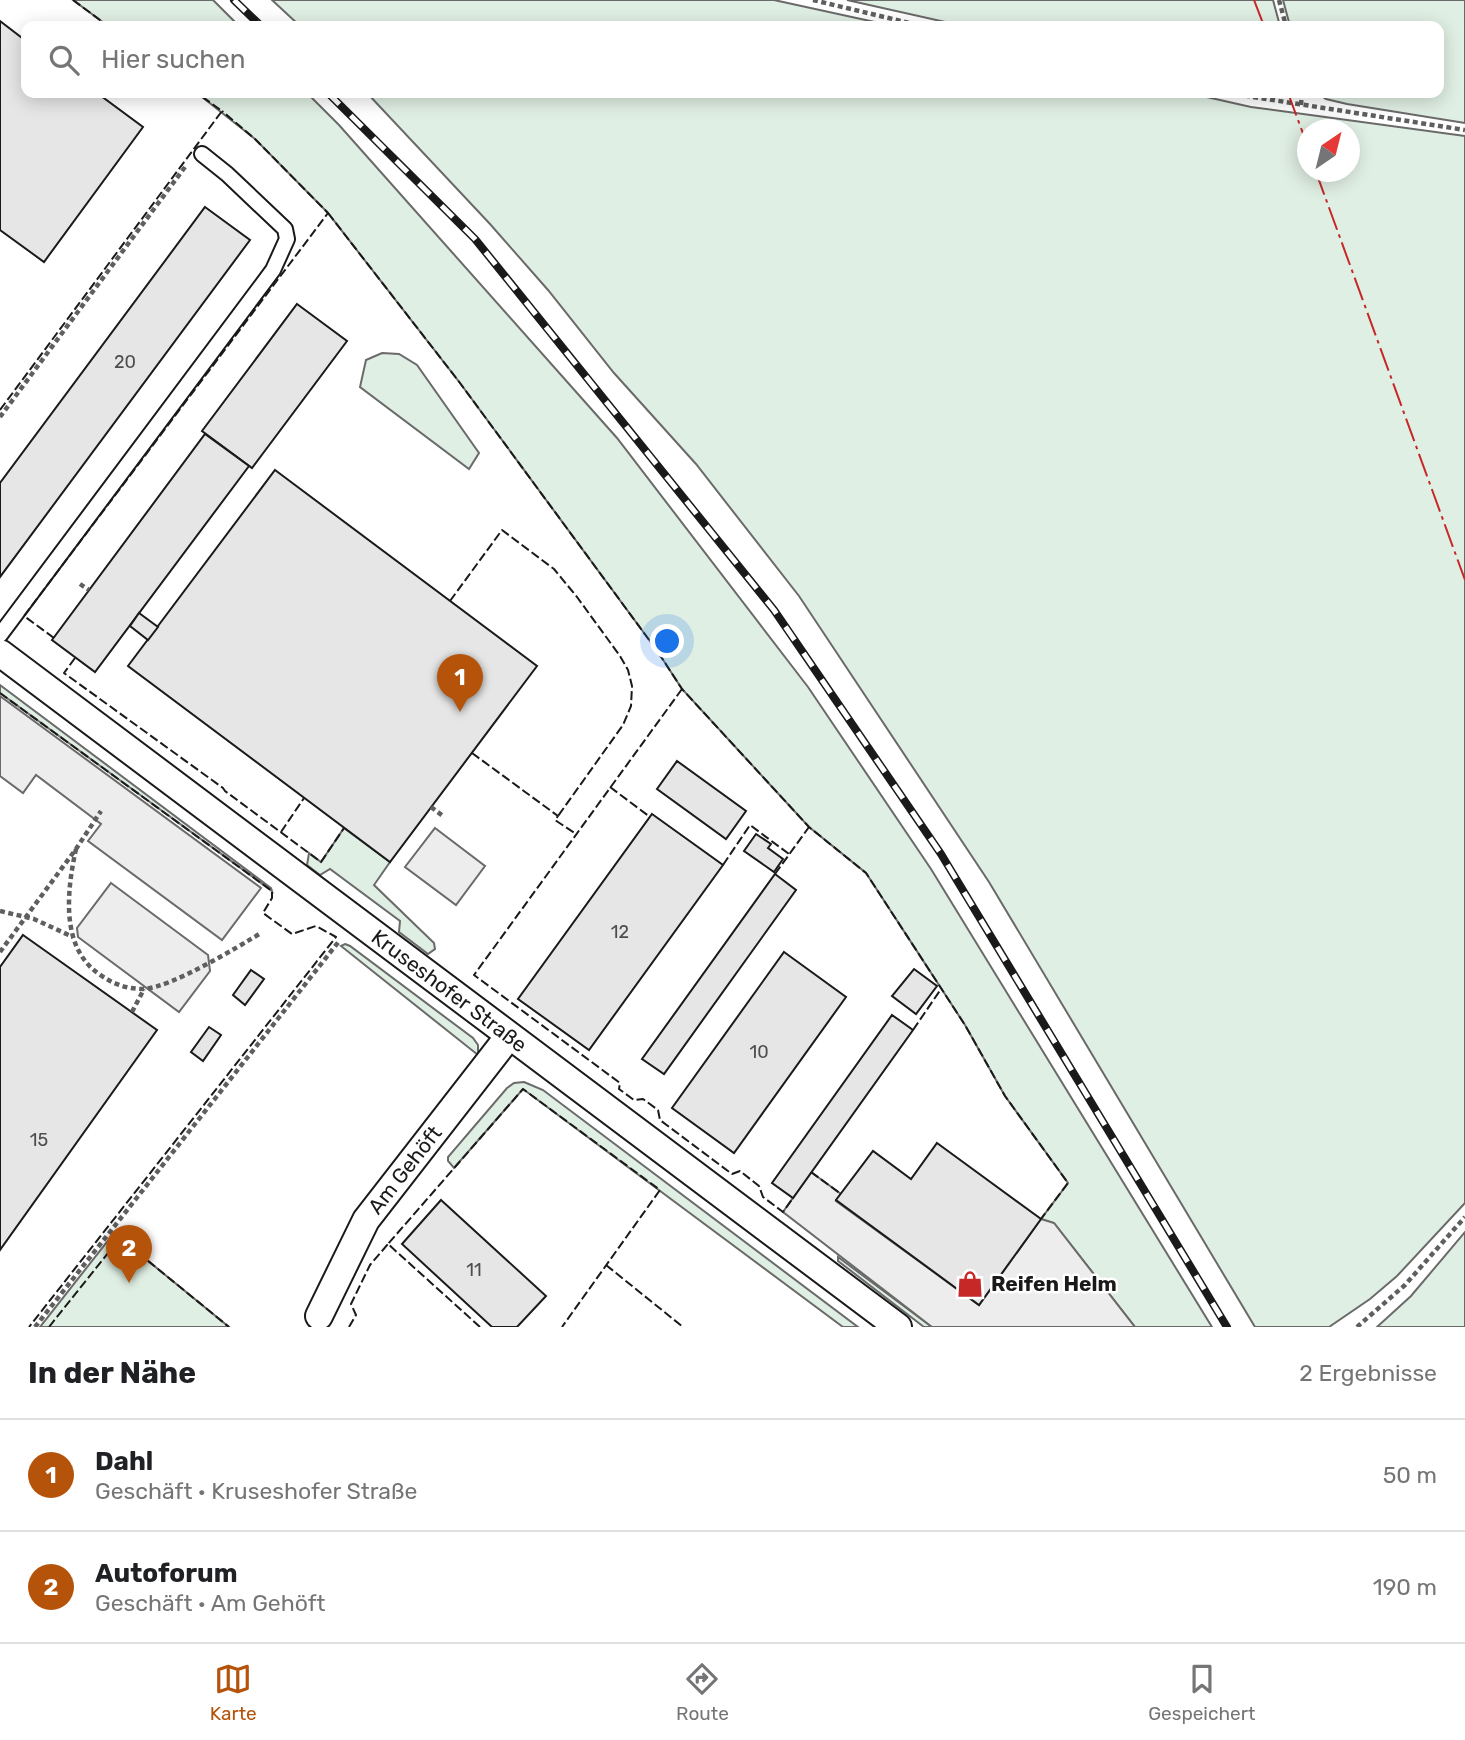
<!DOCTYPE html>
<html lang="de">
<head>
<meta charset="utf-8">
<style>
  :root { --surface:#fff; --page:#f2f2f2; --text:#202124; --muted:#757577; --line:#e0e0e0; --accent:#b45309 }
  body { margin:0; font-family:Rubik,sans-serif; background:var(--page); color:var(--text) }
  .compass { position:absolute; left:1297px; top:119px; width:63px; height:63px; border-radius:50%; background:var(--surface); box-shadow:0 4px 18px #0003; rotate:35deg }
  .you { position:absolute; left:668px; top:642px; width:24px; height:24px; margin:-18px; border:5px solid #fff; border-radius:50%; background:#1a73e8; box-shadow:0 0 0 10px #1a73e833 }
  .badge { display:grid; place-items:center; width:46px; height:46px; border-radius:50%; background:var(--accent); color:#fff; font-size:23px; font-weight:700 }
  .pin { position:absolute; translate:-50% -58px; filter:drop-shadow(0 2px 4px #0008) }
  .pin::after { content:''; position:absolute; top:37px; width:24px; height:21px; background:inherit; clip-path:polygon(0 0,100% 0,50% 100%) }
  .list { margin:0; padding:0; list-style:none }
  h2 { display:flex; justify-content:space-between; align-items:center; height:91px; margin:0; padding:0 28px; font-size:30px }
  h2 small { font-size:23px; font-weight:400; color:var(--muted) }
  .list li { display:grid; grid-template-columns:46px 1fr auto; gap:21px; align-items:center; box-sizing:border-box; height:112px; padding:0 28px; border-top:2px solid var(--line) }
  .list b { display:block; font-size:26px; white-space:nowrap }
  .list p { margin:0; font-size:23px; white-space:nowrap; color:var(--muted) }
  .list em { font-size:23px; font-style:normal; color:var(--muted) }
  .icon { flex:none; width:38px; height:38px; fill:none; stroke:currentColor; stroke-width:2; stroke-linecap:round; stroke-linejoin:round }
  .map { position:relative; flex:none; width:1465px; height:1327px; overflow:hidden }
  .search { position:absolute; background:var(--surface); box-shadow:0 4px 18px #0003; left:21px; right:21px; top:21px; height:77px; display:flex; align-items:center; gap:18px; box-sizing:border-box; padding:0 24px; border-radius:14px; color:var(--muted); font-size:26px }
  .sheet { height:315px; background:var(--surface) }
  nav { display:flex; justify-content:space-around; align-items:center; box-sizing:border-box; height:98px; border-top:2px solid var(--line); background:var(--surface); font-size:19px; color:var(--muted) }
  nav a { display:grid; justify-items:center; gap:4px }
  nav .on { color:var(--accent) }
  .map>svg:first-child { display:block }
  .green { fill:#e0efe3; stroke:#6a6a6a; stroke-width:2; fill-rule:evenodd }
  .parking { fill:#ededed; stroke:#6a6a6a; stroke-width:2 }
  .building { fill:#e6e6e6; stroke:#1a1a1a; stroke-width:2 }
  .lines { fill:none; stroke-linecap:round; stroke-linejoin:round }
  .service-casing { stroke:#1a1a1a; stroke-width:18 }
  .minor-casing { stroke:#1a1a1a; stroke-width:30 }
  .path { stroke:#5f5f5f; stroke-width:4.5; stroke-dasharray:5 3.5; stroke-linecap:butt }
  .service { stroke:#fff; stroke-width:14 }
  .minor { stroke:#fff; stroke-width:26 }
  .rail-casing { stroke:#1a1a1a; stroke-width:8 }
  .rail { stroke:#fff; stroke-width:5; stroke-dasharray:16; stroke-linecap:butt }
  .fence { stroke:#1a1a1a; stroke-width:2; stroke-dasharray:9 3.5; stroke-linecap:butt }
  .power { stroke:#c62828; stroke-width:2; stroke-dasharray:24 5 3.5 5; stroke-linecap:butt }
  .labels { text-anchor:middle; stroke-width:5; stroke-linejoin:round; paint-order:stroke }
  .number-label { font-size:18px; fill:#4d4d4d }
  .street-label { font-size:21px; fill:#1a1a1a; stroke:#fff }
  .poi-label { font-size:21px; font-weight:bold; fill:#1a1a1a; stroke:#fff; text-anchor:start }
</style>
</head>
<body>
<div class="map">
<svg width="1465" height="1327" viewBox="0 0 1465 1327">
  <rect width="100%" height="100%" fill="#fff"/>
  <g class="green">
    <path d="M73,0H213L239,26H108Z"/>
    <path d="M272,0H774L893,26H300Z"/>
    <path d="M847,0H1273L1280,26H963Z"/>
    <path d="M1283,0H1465V123L1347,104L1326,99L1318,93H1439V26H1290Z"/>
    <path d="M197,93H307L339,125L617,438L808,687L931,869L1212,1327H1135L1054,1223L1041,1219L1068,1183L1005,1096L965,1025L866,873L809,827L682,689L658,652L460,383L328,213L255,139Z"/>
    <path d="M367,93H1189L1251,107L1465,136V1203L1397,1276L1370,1299L1329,1327H1255L989,882L799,596L696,464L614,373L548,290L490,224ZM1308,130H1350V172H1308Z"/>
    <path d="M382,353L399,354L417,365L479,453L469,469L360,387L366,360Z"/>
    <path d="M0,685L271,888L272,891L0,693Z"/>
    <path d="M344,828L390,862L374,885L434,943L435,949L428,954L399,932L400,921L330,869L320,875L307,865L309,853L321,862Z"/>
    <path d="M345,944L350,946L473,1038L478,1045V1055L341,946Z"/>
    <path d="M524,1082L543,1090L858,1327H843L523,1089L454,1168L448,1161V1157L507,1088L514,1083Z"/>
    <path d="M1465,1232V1327H1377L1411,1296Z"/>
    <path d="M114,1233L120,1238L229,1327H40Z"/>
    <path d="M838,1257L932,1327H924L838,1261Z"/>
  </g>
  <g class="parking">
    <path d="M0,696L261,888L222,940L88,841L101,824L36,775L23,793L0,776Z"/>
    <path d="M435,828L485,866L456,905L405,867Z"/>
    <path d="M111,883L208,955L210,971L179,1012L78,937L77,928Z"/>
    <path d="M811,1172L841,1194L836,1201L979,1305L1041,1219L1054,1223L1135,1327H932L783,1212Z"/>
  </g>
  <g class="building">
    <path d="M0,21L26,41V93H97L143,127L44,262L0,230Z"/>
    <path d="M205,207L250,240L0,577V483Z"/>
    <path d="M297,304L347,341L252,468L202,431Z"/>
    <path d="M205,434L249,466L95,672L52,640Z"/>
    <path d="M275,470L537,666L390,862L128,666Z"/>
    <path d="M139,613L158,627L148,640L130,626Z"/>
    <path d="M677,761L746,811L726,839L657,789Z"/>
    <path d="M652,814L723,865L589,1050L518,999Z"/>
    <path d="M756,834L771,844L768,848L783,859L774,872L744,851Z"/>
    <path d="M775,874L796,890L664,1074L642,1059Z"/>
    <path d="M23,935L157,1030L0,1250V967Z"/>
    <path d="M784,952L846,997L734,1153L672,1108Z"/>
    <path d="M914,969L937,986L916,1014L892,996Z"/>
    <path d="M251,970L264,979L245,1005L233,995Z"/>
    <path d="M892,1015L913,1030L793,1198L772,1183Z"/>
    <path d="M209,1027L221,1035L203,1061L191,1052Z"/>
    <path d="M937,1143L1041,1219L979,1305L836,1200L873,1151L911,1179Z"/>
    <path d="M441,1200L546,1296L517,1327H492L402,1244Z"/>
  </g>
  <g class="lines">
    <defs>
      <path id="service" d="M0,635L273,270L287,239L285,229L227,174L202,154"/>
      <g id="minor">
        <path d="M0,653L898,1327"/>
        <path d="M319,1316L366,1220L509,1036"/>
      </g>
    </defs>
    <use href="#service" class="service-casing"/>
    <use href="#minor" class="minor-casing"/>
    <g class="path">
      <path d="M813,0L922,26"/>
      <path d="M1279,0L1286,26"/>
      <path d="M1228,93L1465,130"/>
      <path d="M1301,105L1302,93"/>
      <path d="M0,417L185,167"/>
      <path d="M80,584L89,590"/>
      <path d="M431,807L443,816"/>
      <path d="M76,849C67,890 60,947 99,974C113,984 126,989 144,989C172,987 236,948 261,933"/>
      <path d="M0,911L34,919L73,937"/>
      <path d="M0,952L76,849L101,811"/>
      <path d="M132,1012L144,989"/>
      <path d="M35,1327L340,940"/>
      <path d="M1357,1327L1405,1285L1465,1217"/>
    </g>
    <use href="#service" class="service"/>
    <use href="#minor" class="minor"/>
    <defs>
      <g id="rail">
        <path d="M234,0L261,26"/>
        <path d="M328,93L475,239L774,610L941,854L1227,1327"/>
      </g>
    </defs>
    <use href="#rail" class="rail-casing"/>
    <use href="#rail" class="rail"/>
    <g class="fence">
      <path d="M73,0L108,26"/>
      <path d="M328,213L460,383L658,652L682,689L809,827L866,873L965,1025L1005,1096L1068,1183L1041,1219"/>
      <path d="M0,410L222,111L197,93"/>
      <path d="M450,601L502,530L554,569L577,597L620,656L628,670L632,686L631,706L623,725L558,816"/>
      <path d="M54,638L24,616L328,213L255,139L222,111"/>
      <path d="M75,658L64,673L223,788L225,791L321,862L344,828"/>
      <path d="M682,689L474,975L620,1083L619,1089L634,1100L643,1099L658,1110L660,1120L732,1174L740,1171L759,1186L763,1197L783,1212L793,1198"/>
      <path d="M0,693L272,891V898L263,913L292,934L316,926L336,937L29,1327"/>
      <path d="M472,753L558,816L555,820L576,834"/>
      <path d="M610,787L650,817"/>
      <path d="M281,832L304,798"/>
      <path d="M723,865L750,825L789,854"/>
      <path d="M775,874L809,827"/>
      <path d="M913,1030L941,989"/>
      <path d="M811,1172L841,1194"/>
      <path d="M606,1265L683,1327"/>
      <path d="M49,1327L120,1238L229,1327"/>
      <path d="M349,1327L356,1315L351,1304L370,1265L388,1244"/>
      <path d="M480,1327L388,1244L523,1089L660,1190L562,1327"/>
    </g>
    <g class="power">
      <path d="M1254,0L1264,26"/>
      <path d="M1288,93L1308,147"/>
      <path d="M1316,172L1465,580"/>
    </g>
  </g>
  <defs>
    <symbol id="shop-bare" viewBox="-9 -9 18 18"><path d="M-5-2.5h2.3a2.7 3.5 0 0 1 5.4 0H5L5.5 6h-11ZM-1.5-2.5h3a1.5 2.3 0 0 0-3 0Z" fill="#c62828" stroke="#fff" stroke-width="2.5" paint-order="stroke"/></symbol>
  </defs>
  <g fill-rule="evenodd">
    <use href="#shop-bare" x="951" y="1265" width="38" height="38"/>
  </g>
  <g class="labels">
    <g class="number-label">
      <text x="125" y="368">20</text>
      <text x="620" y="938">12</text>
      <text x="759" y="1058">10</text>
      <text x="39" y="1146">15</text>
      <text x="474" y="1276">11</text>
    </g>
    <g class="street-label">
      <text transform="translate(449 991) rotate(37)" y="7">Kruseshofer Straße</text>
      <text transform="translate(405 1170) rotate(-52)" y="7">Am Gehöft</text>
    </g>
    <g class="poi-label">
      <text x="991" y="1291">Reifen Helm</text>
    </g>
  </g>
</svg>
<svg class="compass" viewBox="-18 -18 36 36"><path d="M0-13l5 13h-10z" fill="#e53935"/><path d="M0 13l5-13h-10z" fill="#757577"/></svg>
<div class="you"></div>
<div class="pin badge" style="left:460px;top:712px">1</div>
<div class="pin badge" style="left:129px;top:1283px">2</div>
<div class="search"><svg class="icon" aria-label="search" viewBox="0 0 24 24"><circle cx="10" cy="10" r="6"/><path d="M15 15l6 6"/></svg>Hier suchen</div>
</div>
<section class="sheet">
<h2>In der Nähe<small>2 Ergebnisse</small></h2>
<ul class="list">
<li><span class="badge">1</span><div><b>Dahl</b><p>Geschäft · Kruseshofer Straße</p></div><em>50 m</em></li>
<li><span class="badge">2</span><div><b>Autoforum</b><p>Geschäft · Am Gehöft</p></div><em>190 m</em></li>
</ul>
</section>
<nav>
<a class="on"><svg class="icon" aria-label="map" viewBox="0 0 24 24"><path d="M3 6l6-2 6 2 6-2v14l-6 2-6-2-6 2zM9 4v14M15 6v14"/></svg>Karte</a>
<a><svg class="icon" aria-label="directions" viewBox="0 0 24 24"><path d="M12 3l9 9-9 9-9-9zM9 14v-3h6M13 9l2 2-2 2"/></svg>Route</a>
<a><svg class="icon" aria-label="saved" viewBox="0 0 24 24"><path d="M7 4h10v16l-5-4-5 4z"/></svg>Gespeichert</a>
</nav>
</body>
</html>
